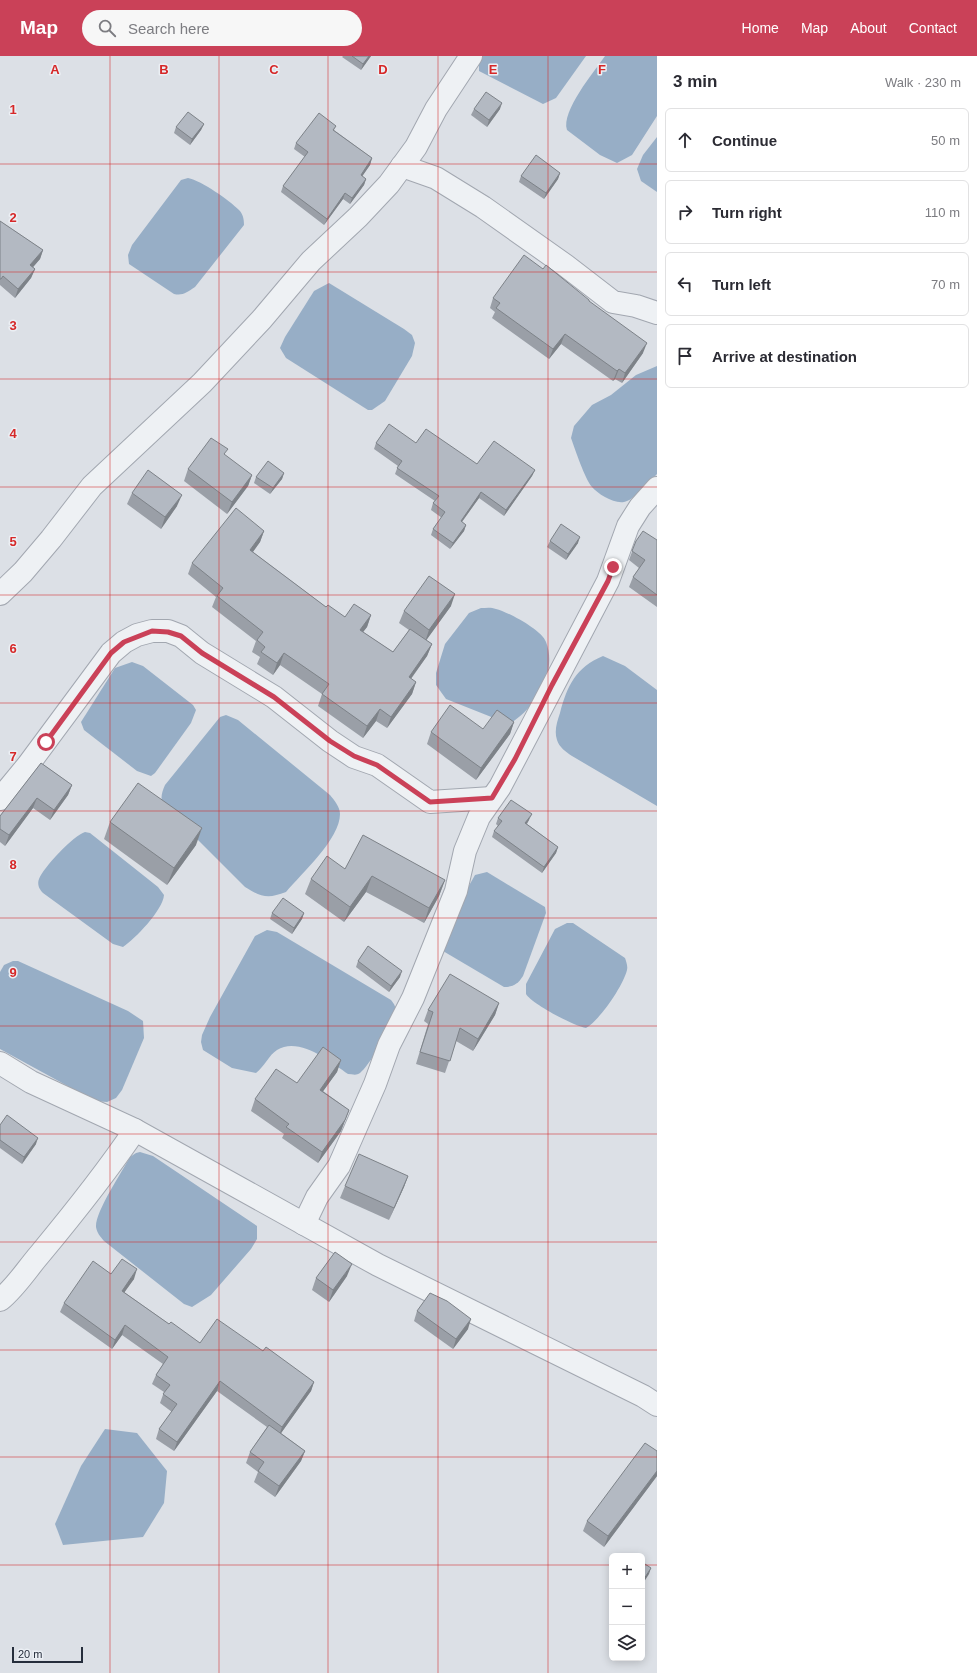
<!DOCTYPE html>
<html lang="en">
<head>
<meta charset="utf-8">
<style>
  :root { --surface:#fff; --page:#f7f7f7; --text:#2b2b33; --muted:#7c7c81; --line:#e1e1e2; --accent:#ca4158 }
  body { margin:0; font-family:Helvetica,sans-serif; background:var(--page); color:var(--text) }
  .controls { position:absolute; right:12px; bottom:12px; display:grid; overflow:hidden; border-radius:6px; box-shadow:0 2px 10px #0003 }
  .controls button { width:36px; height:36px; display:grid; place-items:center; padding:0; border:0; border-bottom:1px solid var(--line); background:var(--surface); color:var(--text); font:20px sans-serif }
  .scale { position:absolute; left:12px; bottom:10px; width:71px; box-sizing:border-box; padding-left:4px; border:2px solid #262e3c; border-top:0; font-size:11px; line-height:14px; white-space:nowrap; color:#262e3c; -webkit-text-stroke:3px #ebeff4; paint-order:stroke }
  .stop { position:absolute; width:12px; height:12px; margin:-9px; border:3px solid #ca4158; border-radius:50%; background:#fff }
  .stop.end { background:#ca4158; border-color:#fff; box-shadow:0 1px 4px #0008 }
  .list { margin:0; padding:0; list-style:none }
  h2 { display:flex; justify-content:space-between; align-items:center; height:52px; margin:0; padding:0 16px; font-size:17px }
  h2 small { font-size:13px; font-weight:400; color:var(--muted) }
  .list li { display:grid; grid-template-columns:26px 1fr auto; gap:12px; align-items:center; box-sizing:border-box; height:64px; margin:0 8px 8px; padding:0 8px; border:1px solid var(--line); border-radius:6px }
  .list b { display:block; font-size:15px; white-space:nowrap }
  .list em { font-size:13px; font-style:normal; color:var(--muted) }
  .icon { flex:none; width:22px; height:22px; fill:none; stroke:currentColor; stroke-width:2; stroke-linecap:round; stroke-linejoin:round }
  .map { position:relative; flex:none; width:657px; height:1617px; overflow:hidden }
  header { display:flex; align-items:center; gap:24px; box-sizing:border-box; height:56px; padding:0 20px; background:var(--accent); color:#fff }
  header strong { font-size:19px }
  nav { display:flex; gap:22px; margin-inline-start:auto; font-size:14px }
  .search { width:280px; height:36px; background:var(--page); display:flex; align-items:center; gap:10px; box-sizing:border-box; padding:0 14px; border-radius:22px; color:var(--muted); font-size:15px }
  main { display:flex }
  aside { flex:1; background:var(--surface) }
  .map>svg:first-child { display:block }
  .water { fill:#97aec6 }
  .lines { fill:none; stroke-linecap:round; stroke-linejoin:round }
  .minor-casing { stroke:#a2a7b0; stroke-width:24 }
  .minor { stroke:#eef1f4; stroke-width:22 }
  .wall { fill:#9a9fa7 }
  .shaded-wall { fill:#7d8288 }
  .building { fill:#b3b9c2; stroke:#7d8288 }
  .route { stroke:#ca4158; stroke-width:5 }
  .grid { fill:none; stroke:#d62828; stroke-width:1; stroke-opacity:0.55 }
  .grid-label { font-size:13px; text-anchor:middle; font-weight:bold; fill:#d62828; stroke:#ebeff4; stroke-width:3; stroke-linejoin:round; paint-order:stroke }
</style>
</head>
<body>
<header>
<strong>Map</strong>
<div class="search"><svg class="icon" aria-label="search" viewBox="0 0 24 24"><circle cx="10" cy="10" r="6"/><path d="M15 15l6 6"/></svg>Search here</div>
<nav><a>Home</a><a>Map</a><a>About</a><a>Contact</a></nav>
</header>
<main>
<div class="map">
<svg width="657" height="1617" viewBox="0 0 657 1617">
  <rect width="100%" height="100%" fill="#dce0e6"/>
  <g class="water">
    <path d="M483,0H586L556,42L543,48L479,15V8Z"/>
    <path d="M605,0H657V60L632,99L617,107L600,99L567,74C561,55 594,16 605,0Z"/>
    <path d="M657,81V136L641,125L637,113L643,99Z"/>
    <path d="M188,122C202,125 229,144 239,154C243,158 244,163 244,169L195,231C187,236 183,240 174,238L129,208L128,199L132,189L181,124Z"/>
    <path d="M329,227L404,273L412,279L415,287L412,300L385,345L372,354H368L286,302L280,292L285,281L314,235Z"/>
    <path d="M657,310V418C650,425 633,445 624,446C614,448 598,438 592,431C585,423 575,393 571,382L574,370L592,349L611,339L636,319Z"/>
    <path d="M481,552C486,552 491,551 496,553C508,556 542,574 546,586C558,616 535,653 509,668L446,643L436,629V617L445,588L469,557Z"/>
    <path d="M603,600L625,610L657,634V750L572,700C566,696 559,691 557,684C554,675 557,666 560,657C567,630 576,611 603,600Z"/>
    <path d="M132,606L143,610L193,649L196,654L191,667L155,717L151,720L137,715L84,674L81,666L115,612Z"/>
    <path d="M226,659L238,664L330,739C334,744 340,751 340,758C340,783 302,817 286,836C268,843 261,841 245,831L163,749C160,742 162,736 165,729L220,661Z"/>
    <path d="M85,776L90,777L158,831L164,839C163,854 135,883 123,891L113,888L43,837C39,833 37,828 39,823C43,812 74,779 85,776Z"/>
    <path d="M487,816L545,851L546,857L523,920C518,928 513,931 504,931L443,895L440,881L475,819Z"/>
    <path d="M567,867H573L625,902C626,905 628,910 627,914C623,930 600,964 586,972C574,970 532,948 526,938V928L555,873Z"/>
    <path d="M267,874L277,876L391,944C394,948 396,950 395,955C394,968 370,1009 360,1017C356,1020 352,1018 348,1018C331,1006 299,980 277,994C269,999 264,1011 256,1017L232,1012L203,994L201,986L202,979L210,961L255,880Z"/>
    <path d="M13,905H18L128,955L143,965L144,982L122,1034L116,1042L107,1046L95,1045L0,993V916L4,909Z"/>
    <path d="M140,1096L153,1100L257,1170V1183L251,1193L211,1239L192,1251L184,1248L104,1185C100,1180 97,1177 96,1171C95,1156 122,1116 130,1101L136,1097Z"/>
    <path d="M105,1373L137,1377L167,1415L164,1447L143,1481L63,1489L55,1468L81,1410Z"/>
  </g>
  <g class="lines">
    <defs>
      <g id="minor">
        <path d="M402,110L436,122L483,151L565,209L613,246L636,250L657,257"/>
        <path d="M0,538L23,516L51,483L92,430L202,327L262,263L311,205L358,161L389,128L416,91L436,53L471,0"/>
        <path d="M0,743L28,709L111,597L124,586L137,579L152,575H168L181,580L202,597L274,641L330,685L354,701L377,709L430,746L492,742"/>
        <path d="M0,1007L31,1026L135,1074L378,1209L643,1340L657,1349"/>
        <path d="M304,1168L317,1141L339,1110L375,1028L389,989L413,942L456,835L465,795L479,761L500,731L608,525L628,470L640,451L657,432"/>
        <path d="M0,1244C16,1231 27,1213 40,1198C74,1157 106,1117 135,1074"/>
      </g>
    </defs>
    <use href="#minor" class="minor-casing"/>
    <use href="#minor" class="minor"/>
  </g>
  <g class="wall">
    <path d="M343,0H371L361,14L342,1Z"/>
    <path d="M474,53H500L487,71L471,59Z"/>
    <path d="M204,68L201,74L190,89L174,77L176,71Z"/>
    <path d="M336,70L334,74L372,102L370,109L362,120L366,123L364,129L350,148L343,143L324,169L281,136L283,130L305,101L294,93L296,87Z"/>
    <path d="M560,117L558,123L544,143L519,126L521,120Z"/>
    <path d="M0,165L43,194L40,203L33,211L35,213L31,222L15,242L0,229Z"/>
    <path d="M493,242L589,245L643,297L622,327L615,323L613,325L561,288L549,303L492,262L495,256L490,252Z"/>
    <path d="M376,387H416L477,408L535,414L532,420L504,460L479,442L462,466L466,469L464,475L450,493L431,479L433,473L442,462L431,454L433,447L435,445L395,418L398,410L374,393Z"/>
    <path d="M188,413L252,419L248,430L227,458L184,425Z"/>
    <path d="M284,417L282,423L270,438L254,427L256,421Z"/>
    <path d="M132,437L177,450L161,473L127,448Z"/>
    <path d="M264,475L260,486L253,496L326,551L345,561L371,559L367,571L363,576L393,596L409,574L399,567L404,555L451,550L426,584L432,588L427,600L411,623L416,626L412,638L387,672L376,665L363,682L318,650L322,638L280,609L273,619L257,608L260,601L252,596L256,585L212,551L216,541L188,518L192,507Z"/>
    <path d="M657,484V551L629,531L633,521L639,512L629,504L636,485Z"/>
    <path d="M550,485L578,487L566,504L547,491Z"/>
    <path d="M514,666L510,678L476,724L427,688L431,676L483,673Z"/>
    <path d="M41,707L72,729L68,739L50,764L33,752L5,790L0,786V760Z"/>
    <path d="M498,762L529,764L527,768L558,791L556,797L542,817L492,781L494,775L498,770L496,768Z"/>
    <path d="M110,766L196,789L167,829L104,783Z"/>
    <path d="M345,813L445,824L439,840L424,867L366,836L344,866L305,838L311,823Z"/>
    <path d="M272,857H304L302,863L292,878L270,863Z"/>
    <path d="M358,905L400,921L389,936L356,911Z"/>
    <path d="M499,947L495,959L473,995L456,985L445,1017L416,1008L428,968L424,965L428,954Z"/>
    <path d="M341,1004L337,1016L323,1035L349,1054L341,1075L318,1107L282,1082L284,1078L251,1055L255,1043L297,1027Z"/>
    <path d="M0,1069L36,1088L22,1108L0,1092Z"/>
    <path d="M408,1120L404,1131L389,1164L340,1142L345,1130Z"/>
    <path d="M111,1218L134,1223L124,1236L169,1268L200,1287L263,1295L314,1326L311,1335L281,1377L305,1395L301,1405L275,1441L254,1426L258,1416L246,1407L250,1396L267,1371L217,1335L174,1395L156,1383L159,1373L172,1356L160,1347L164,1336L152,1328L156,1319L163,1308L122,1279L112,1293L60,1256L64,1247Z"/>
    <path d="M347,1220L329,1246L312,1234L316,1222Z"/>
    <path d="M417,1255L468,1273L453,1293L414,1265Z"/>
    <path d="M657,1395V1420L604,1491L583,1475L587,1465Z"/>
  </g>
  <g class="shaded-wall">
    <path d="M369,0H371L361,14L363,8Z"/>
    <path d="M502,47L500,53L487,71L489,64Z"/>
    <path d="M204,68L201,74L190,89L192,83Z"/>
    <path d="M372,102L370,109L359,125L361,119Z"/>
    <path d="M560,117L558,123L544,143L546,137Z"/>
    <path d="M366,123L364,129L350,148L352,142Z"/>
    <path d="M345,137L343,143L324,169L327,163Z"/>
    <path d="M43,194L40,203L27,218L30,209Z"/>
    <path d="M35,213L31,222L15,242L18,233Z"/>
    <path d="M565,278L561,288L549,303L553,293Z"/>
    <path d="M647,287L643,297L622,327L625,317Z"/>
    <path d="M619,313L615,323L613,325L617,315Z"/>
    <path d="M535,414L532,420L504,460L506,454Z"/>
    <path d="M284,417L282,423L270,438L273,432Z"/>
    <path d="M252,419L248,430L227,458L232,446Z"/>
    <path d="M481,436L479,442L458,471L461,465Z"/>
    <path d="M182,439L177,450L161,473L165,461Z"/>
    <path d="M466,469L464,475L450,493L453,487Z"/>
    <path d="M264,475L260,486L246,505L250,494Z"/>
    <path d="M580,481L578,487L566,504L568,498Z"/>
    <path d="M455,538L451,550L425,586L429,574Z"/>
    <path d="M371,559L367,571L356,585L360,574Z"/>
    <path d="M432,588L427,600L404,632L409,621Z"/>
    <path d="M284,597L280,609L273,619L277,607Z"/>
    <path d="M416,626L412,638L387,672L391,661Z"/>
    <path d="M380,653L376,665L363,682L367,670Z"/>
    <path d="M514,666L510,678L476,724L481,712Z"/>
    <path d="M72,729L68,739L50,764L54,754Z"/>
    <path d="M37,742L33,752L5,790L9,779Z"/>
    <path d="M532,758L529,764L523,773L525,767Z"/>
    <path d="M202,772L196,789L167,829L174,812Z"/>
    <path d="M558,791L556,797L542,817L544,811Z"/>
    <path d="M372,820L366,836L344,866L350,851Z"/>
    <path d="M445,824L439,840L424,867L429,852Z"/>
    <path d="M304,857L302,863L292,878L294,872Z"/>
    <path d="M402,915L400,921L389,936L391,930Z"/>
    <path d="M499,947L495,959L473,995L478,983Z"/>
    <path d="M341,1004L337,1016L316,1045L320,1034Z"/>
    <path d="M349,1054L341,1075L318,1107L322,1096Z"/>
    <path d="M38,1082L36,1088L22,1108L24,1101Z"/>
    <path d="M408,1120L404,1131L389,1164L394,1152Z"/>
    <path d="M352,1208L347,1220L329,1246L333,1234Z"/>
    <path d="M137,1213L134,1223L119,1244L122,1235Z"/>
    <path d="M471,1263L468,1273L453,1293L456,1283Z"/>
    <path d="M125,1269L122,1279L112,1293L115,1284Z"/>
    <path d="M220,1325L217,1335L174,1395L177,1386Z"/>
    <path d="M314,1326L311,1335L279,1380L282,1371Z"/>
    <path d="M305,1395L301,1405L275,1441L279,1430Z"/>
    <path d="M657,1415V1420L604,1491L608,1480Z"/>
    <path d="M651,1512L649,1518L642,1529V1526Z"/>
  </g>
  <g class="building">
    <path d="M352,0H369L363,8Z"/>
    <path d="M486,36L502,47L489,64L474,53Z"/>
    <path d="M188,56L204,68L192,83L176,71Z"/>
    <path d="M319,57L336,70L333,74L372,102L361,119L366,123L352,142L345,137L327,163L283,130L308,96L296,87Z"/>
    <path d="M536,99L560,117L546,137L521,120Z"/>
    <path d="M0,165L43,194L30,209L35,213L18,233L3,220L1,223H0Z"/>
    <path d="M524,199L543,213L546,209L589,244V245L647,287L625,317L619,313L617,315L565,278L553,293L496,252L500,247L493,242Z"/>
    <path d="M389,368L416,387L426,373L477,408L494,385L535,414L506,454L481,436L461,465L466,469L453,487L433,473L445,456L433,447L439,440L397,412L402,405L376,387Z"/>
    <path d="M211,382L228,393L224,398L252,419L232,446L188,413Z"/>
    <path d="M268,405L284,417L273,432L256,421Z"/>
    <path d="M148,414L182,439L165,461L132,437Z"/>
    <path d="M236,452L264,475L250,494L326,551L328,549L345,561L354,548L371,559L360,574L393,596L410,573L432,588L409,621L416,626L391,661L380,653L367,670L322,638L329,628L284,597L277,607L261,596L265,591L257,584L263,576L217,540L223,532L192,507Z"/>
    <path d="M561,468L580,481L568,498L550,485Z"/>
    <path d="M643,475L657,484V539L633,521L645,504L632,495L636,485Z"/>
    <path d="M429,520L455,538L429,574L404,555Z"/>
    <path d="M450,649L483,673L497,654L514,666L481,712L431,676Z"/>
    <path d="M41,707L72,729L54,754L37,742L9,779L0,773V760Z"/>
    <path d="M138,727L202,772L174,812L110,766Z"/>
    <path d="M511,744L532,758L525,767L558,791L544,811L494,775L502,765L498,762Z"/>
    <path d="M363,779L445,824L429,852L372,820L350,851L311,823L327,800L345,813Z"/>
    <path d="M283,842L304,857L294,872L272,857Z"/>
    <path d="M368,890L402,915L391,930L358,905Z"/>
    <path d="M450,918L499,947L478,983L460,972L450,1005L420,996L433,956L428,954Z"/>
    <path d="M323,991L341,1004L320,1034L349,1054L345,1064L322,1096L286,1071L289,1068L255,1043L276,1013L297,1027Z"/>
    <path d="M7,1059L38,1082L24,1101L0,1084V1069Z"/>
    <path d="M359,1098L408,1120L394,1152L345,1130Z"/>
    <path d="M335,1196L352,1208L333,1234L316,1222Z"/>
    <path d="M122,1203L137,1213L122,1235L169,1268L171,1266L200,1287L217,1263L263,1295L266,1291L314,1326L282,1371L220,1325L177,1386L159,1373L177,1348L163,1338L170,1329L156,1319L168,1301L125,1269L115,1284L64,1247L93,1205L111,1218Z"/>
    <path d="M430,1237L447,1245L471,1263L456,1283L417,1255Z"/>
    <path d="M269,1369L305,1395L279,1430L258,1415L264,1406L250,1396Z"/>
    <path d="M645,1387L657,1395V1415L608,1480L587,1465Z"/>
    <path d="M642,1506L651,1512L642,1526Z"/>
  </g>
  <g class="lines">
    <path class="route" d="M46,686L111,597L124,586L152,575L168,576L181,580L202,597L274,641L330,685L354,700L377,709L430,746L492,742L515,703L552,629L608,525L613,511"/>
  </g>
  <path class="grid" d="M110,0V1617M219,0V1617M328,0V1617M438,0V1617M548,0V1617M0,108H657M0,216H657M0,323H657M0,431H657M0,539H657M0,647H657M0,755H657M0,862H657M0,970H657M0,1078H657M0,1186H657M0,1294H657M0,1401H657M0,1509H612M642,1509H657"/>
  <g class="grid-label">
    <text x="55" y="18">A</text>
    <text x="164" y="18">B</text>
    <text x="274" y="18">C</text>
    <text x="383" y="18">D</text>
    <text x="493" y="18">E</text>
    <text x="602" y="18">F</text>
    <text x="13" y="58">1</text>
    <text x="13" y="166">2</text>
    <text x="13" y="274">3</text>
    <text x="13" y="382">4</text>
    <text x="13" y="490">5</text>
    <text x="13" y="597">6</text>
    <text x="13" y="705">7</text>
    <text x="13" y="813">8</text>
    <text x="13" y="921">9</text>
  </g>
</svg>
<div class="controls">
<button>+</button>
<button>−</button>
<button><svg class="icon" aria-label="layers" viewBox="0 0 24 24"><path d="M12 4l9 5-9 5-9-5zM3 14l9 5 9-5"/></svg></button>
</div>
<div class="scale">20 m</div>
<div class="stop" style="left:46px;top:686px"></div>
<div class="stop end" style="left:613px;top:511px"></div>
</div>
<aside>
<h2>3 min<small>Walk · 230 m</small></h2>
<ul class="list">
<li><svg class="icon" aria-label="ahead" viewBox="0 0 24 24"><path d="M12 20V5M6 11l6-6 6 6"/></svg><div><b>Continue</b></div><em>50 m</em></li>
<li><svg class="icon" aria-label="right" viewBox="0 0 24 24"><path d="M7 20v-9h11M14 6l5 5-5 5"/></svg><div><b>Turn right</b></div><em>110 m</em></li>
<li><svg class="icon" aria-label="left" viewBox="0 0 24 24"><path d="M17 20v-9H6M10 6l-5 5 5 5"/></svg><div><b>Turn left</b></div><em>70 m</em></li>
<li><svg class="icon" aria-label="arrive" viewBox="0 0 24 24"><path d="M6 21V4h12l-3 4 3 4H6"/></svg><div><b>Arrive at destination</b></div></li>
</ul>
</aside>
</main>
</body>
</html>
